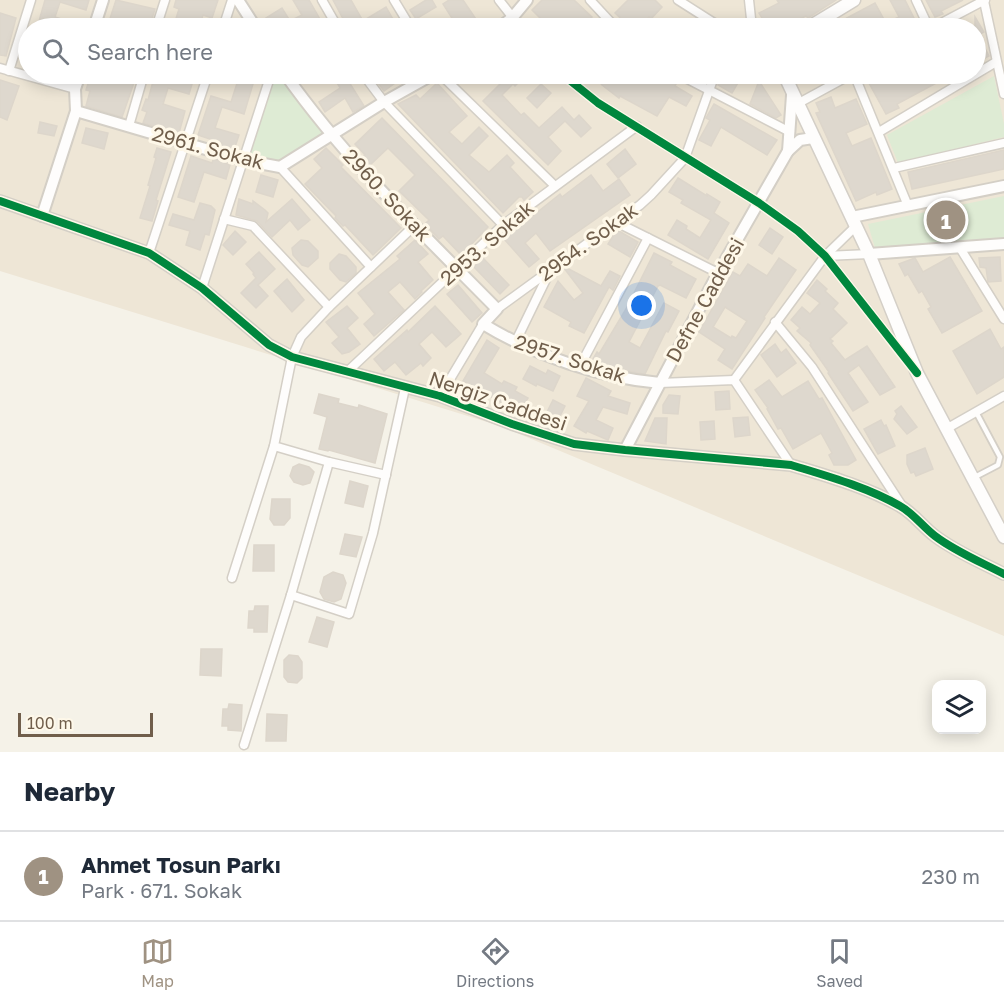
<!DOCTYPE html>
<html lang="en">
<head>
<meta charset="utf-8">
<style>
  :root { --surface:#fff; --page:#f2f2f3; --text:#1f2937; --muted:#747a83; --line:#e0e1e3; --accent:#9f9282 }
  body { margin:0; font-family:"Golos Text",sans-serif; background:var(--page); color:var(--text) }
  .controls { position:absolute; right:18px; bottom:18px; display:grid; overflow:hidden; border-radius:12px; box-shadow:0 3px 15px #0003 }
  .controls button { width:54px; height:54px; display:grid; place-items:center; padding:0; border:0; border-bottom:2px solid var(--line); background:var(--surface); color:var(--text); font:30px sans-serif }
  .scale { position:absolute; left:18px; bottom:15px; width:135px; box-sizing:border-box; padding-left:6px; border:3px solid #705e4b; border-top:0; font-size:16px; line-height:21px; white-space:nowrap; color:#705e4b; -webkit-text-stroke:4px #fef8e9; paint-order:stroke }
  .you { position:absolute; left:642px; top:306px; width:21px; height:21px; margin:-15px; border:4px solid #fff; border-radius:50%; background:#1a73e8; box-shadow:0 0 0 9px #1a73e833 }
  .badge { display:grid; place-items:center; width:39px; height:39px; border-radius:50%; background:var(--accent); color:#fff; font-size:20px; font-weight:700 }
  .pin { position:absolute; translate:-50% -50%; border:3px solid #fff; box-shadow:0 2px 6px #0006 }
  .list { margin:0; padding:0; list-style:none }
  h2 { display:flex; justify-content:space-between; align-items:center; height:78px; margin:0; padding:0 24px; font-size:26px }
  h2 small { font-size:20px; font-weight:400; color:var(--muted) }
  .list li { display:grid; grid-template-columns:39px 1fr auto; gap:18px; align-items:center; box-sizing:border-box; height:90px; padding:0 24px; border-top:2px solid var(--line) }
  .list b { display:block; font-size:22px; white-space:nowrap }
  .list p { margin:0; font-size:20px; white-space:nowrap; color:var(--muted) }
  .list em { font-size:20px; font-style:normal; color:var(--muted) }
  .icon { flex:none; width:33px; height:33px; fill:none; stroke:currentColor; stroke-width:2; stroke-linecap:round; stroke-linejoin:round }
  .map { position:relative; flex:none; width:1004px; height:752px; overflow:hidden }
  .search { position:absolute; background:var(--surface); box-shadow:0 3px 15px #0003; left:18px; right:18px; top:18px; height:66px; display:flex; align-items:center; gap:15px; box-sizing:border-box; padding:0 21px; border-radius:33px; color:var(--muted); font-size:22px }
  .sheet { height:168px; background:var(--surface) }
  nav { display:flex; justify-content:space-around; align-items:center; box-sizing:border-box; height:84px; border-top:2px solid var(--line); background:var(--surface); font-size:16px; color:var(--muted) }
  nav a { display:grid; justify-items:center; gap:3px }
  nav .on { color:var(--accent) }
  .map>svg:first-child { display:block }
  .residential { fill:#eee6d6; fill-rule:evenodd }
  .green { fill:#deebd4 }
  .building { fill:#ded8ce; stroke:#ddd6cb; stroke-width:1.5; fill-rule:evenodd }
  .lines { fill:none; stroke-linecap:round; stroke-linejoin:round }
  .service-casing { stroke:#d4cfc6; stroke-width:8 }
  .minor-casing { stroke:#d4cfc6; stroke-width:11 }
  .tertiary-casing { stroke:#d4cfc6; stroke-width:14 }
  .secondary-casing { stroke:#d4cfc7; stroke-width:15 }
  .service { stroke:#fefdfc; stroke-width:4.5 }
  .minor { stroke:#fefdfc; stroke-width:8 }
  .tertiary { stroke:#fefdfc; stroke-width:10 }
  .secondary { stroke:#fefdfc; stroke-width:12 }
  .cycleway-casing { stroke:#fef8e9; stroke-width:11 }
  .cycleway { stroke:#00873e; stroke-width:8 }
  .labels { text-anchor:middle; stroke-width:6; stroke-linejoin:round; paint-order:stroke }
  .street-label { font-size:20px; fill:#705e4b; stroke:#fef8e9 }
</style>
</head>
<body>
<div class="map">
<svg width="1004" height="752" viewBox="0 0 1004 752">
  <rect width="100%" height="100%" fill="#f5f2e8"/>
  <path class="residential" d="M0,0H1004V636L500,426L0,271ZM28,28H976V74H28Z"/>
  <g class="green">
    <path d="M275,74H283L324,135L278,163L250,156Z"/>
    <path d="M994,76L1004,124V137L898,163L887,135Z"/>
    <path d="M1004,196V240L875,248L868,224Z"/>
  </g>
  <g class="building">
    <path d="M45,0H89L86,10L60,2L55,17L87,27V28H37Z"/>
    <path d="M116,0L155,9L149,28L126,23L124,28H107Z"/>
    <path d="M176,0H218L212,18L203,15L199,28H173L179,9L174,7Z"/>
    <path d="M293,0H309L325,28H273L266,18L282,8L290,21L302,15Z"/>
    <path d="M333,0H351L363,21L386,7L398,28H348Z"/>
    <path d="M426,0H432L436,7L416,19L410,10Z"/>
    <path d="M449,0H463L482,28H435L452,18L443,4Z"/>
    <path d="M542,0H574L592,17L580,28H550L532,10Z"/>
    <path d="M628,0H655L662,7L651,19L649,17L638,28H631L615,13Z"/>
    <path d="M777,0H836L808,18L806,16L783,27L780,21L775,24L772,19L765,23L759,13L779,3Z"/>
    <path d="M890,0H905L918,26L913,28H845L841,21L875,3L886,23L899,17Z"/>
    <path d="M926,0H963L941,11L943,14L935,17Z"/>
    <path d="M0,13L16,18L6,56L0,55Z"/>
    <path d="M975,17L984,32L978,35L989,56L975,63Z"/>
    <path d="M91,74H137L122,117L86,106L90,91L86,90Z"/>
    <path d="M155,74H195L189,94L168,88L163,104L185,111L179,133L143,123L147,112L142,110L146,99L148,100Z"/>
    <path d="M240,74H256L244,114L222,107L215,128L239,135L234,150L221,146L222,143L198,135L211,96L231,102Z"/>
    <path d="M332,74H344L364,106L353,112L345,98L325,112L319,102L340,88Z"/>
    <path d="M371,74H388L395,83L384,91Z"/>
    <path d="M496,74H527L515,86L513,84L502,95L521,115L524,113L539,128L562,107L574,120L579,115L591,128L581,137L565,121L548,137L561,151L548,165L483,101L503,81Z"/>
    <path d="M593,74H654L676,84L675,86L692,96L686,106L669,97L657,116L620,96L619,98L602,85Z"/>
    <path d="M724,74L739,81L732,93L718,85Z"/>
    <path d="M864,74H953L897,104L899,108L886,114Z"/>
    <path d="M0,80L19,86L7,120L0,117Z"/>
    <path d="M759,81L781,115L776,118L750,104Z"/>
    <path d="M437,83L467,116L449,132L462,144L479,127L488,136L469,155L489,172L507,155L514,163L510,167L533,192L524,200L522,197H519L503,213L398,104L416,95L420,99Z"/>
    <path d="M541,84L551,93L537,108L527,98Z"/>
    <path d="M831,97L835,108L856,99L867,124L846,133L852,146L871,138L892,189L877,195L876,192L856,201L816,113L820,112L816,103Z"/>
    <path d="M714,104L777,140L767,155L721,127L711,146L699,140L710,120L706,118Z"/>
    <path d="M382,118L488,227L461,255L443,236L439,239L425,224L429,220L399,191L415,175L388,148L370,165L362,158L365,155L355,144Z"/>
    <path d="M40,122L57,126L54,136L38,133Z"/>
    <path d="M86,128L108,133L104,149L82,143Z"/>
    <path d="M157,148L171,152L156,200L158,201L152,221L140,218L150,186L148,185L156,158L154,157Z"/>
    <path d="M326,148L343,165L341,167L401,228L373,255L345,225L343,226L335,218L336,216L305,184L322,168L314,159Z"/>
    <path d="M625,149L636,164L618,178L607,164Z"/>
    <path d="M1004,150V169L912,189L908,172Z"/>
    <path d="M191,156L212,163L213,160H217L230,165L226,179L204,172L194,202L178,197Z"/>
    <path d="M261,175L278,180L273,197L256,192Z"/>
    <path d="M591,175L603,191L619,179L630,195L550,251L536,233L525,243L539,259L529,267L504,239L560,194L562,197Z"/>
    <path d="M678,178L707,196V194L720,202L714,213L729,223L708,259L668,235L677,220L687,226L686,229L700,238L711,220L681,203L683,200L669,192Z"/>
    <path d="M239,199L253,204V201L265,210L268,213L266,222L292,199L310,220L298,230L290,220L272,237L257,221L236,215Z"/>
    <path d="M200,203L211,206L215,210L209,235L205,234L200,250L186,245L190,231L169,225L173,214L194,220Z"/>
    <path d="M770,228L783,237L772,254L759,245Z"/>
    <path d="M617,230L638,242L630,257L608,244Z"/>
    <path d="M235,231L246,242L233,255L223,245Z"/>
    <path d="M301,240L308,241L318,251V258L308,267L302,265L293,255L292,248Z"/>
    <path d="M415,240L428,254L418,262L433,280L421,291L422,292L415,299L400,282L388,292L404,310L374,336L364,324L375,314L358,293L400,259L397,256Z"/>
    <path d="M259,252L275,269L258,285L268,296L256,308L241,293L256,278L253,274L254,273L246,264Z"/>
    <path d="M654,253L672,262L670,265L696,279L686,298L660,285L658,286L629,342L640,348L664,303L679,311L668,332L666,331L645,374L627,371L616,365L615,368L603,366L593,359L597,352L599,354L626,309Z"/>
    <path d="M339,254L346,256L356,267V273L346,282L340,280L330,269V263Z"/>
    <path d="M950,257L982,311L942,333L928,309L931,307L922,291L919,293L908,274L905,276L899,264L915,258L923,272Z"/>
    <path d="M1000,257L1001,281L988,282L986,268L980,267L979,258Z"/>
    <path d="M483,258L509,285L500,294L474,267Z"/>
    <path d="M779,258L796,270L764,317L765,318L732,369L718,360L725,349L699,332L733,272L740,276L748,264L767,276ZM725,307L747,321L736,338L732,336L731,338L713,327Z"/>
    <path d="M565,267L601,286L610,271L620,276L613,290L609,287L584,333L569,326L571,322L544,307L558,281L574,300L583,293L564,268Z"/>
    <path d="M287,279L304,300L292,312L274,291Z"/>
    <path d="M817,280L827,289L825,291L838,303L833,309L847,323L830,339L833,341L831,343L845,360L867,346L895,387L880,395L859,365L848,373L868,402L853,411L828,373L829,372L810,345L811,343L797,331L800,328L791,320L802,307L810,314L820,303L807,293Z"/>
    <path d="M458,285L482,313L472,322L447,294Z"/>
    <path d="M347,306L358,318L347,328L360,344L349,352L342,354L332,343L339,337L326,322Z"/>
    <path d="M435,306L461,334L446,347L432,332L419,344L431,358L423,366L421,363L406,375L395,362L384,371L374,359L407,330L408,332Z"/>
    <path d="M990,329L1001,349L1004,347V377L977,394L953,351Z"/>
    <path d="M487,340L499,348L484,373L502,384L504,381L517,387L515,391L528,398L520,413L463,381Z"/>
    <path d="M775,344L781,353L786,349L796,363L777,377L761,355Z"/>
    <path d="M530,366L546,374L548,370L560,376L553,391L537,384L536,386L523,379Z"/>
    <path d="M586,378L611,391L608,396L630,403L627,414L603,407L596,420L613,428L608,440L587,431L586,433L574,426L589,401L577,396Z"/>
    <path d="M769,380L782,397L808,381L819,399L822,398L856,460L848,465H834L829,455L832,453L821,433L793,449L781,428L778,429L773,420L767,409L768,408L755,390Z"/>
    <path d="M729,391L730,409L716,410L715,392Z"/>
    <path d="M319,394L339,399L338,403L358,408L359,405L387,414L375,463L329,450L328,451L319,449L327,417L314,413Z"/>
    <path d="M669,395L680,396L678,414L663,413V405Z"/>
    <path d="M553,400L565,406L559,418L547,412Z"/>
    <path d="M901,406L917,427L907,434L894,419L897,414L895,411Z"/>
    <path d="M748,417L750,435L735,437L733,418Z"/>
    <path d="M655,418H667L666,444L645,441Z"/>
    <path d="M881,420L884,426L886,425L895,446L878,454L864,429Z"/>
    <path d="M714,421L715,439L701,440L700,422Z"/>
    <path d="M925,448L933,469L916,476L914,472L911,473L907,464V455Z"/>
    <path d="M299,464L309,467L314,472L310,483L303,485L294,482L290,476L293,467Z"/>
    <path d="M350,481L368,486L363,507L345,503Z"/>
    <path d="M272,499H290V518L284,525H274L270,519Z"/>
    <path d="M345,534L362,537L356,557L340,554Z"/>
    <path d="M254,545H274V571H253Z"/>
    <path d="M333,572L343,575L346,583L341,599L334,602L324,599L320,592L324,577Z"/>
    <path d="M255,606H268L267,632H254V628H248L249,611H254Z"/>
    <path d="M317,617L334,622L327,647L309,642Z"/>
    <path d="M201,649H222L221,676L200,675Z"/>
    <path d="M289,655L298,656L302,662V678L297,683L288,682L284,677V660Z"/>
    <path d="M229,704L242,705L241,731L228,730V726H222L223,709H228Z"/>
    <path d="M267,714L287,715L286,741H266Z"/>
  </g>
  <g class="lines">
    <defs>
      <path id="service" d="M973,478L998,465L1000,457L976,412"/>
      <g id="minor">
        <path d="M322,0L338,28"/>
        <path d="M394,0L411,28"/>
        <path d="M499,0L521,28"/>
        <path d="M590,0L616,28"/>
        <path d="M678,0L722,28"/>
        <path d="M749,0L752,28"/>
        <path d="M916,0L929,28"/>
        <path d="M984,1L1004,94"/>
        <path d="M156,28L165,0"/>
        <path d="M223,28L232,0"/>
        <path d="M932,28L985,0"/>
        <path d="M0,68L75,89"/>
        <path d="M9,71L31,0"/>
        <path d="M363,74L384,102L503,225"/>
        <path d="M440,74L555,186"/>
        <path d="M562,74L598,103L759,203L798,231L825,256L911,365"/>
        <path d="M678,74L790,132"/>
        <path d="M854,74L908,206"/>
        <path d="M797,104L852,74"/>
        <path d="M129,126L144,74"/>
        <path d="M879,132L996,62"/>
        <path d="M280,167L371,267"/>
        <path d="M894,168L1004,143"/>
        <path d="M224,219L253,226L329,307"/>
        <path d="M616,222L718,273"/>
        <path d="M960,248L1004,319"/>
        <path d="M149,253L208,74"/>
        <path d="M825,256L869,254"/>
        <path d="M202,288L271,74"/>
        <path d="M497,309L640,205L651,195L685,158L715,74"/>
        <path d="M775,322L812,367L902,506"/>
        <path d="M515,343L550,271"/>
        <path d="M580,366L648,238"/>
        <path d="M347,372L503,225L637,126"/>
        <path d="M734,380L825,256L856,226"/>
        <path d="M660,383L734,380L791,465"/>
        <path d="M440,396L483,324"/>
        <path d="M946,429L1004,396"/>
        <path d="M386,475L329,462L274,446L292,357L301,337L329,307L414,226"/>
        <path d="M232,578L274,446"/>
        <path d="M291,595L349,614L373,533L405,388"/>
        <path d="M244,745L291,595L329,462"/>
      </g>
      <g id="tertiary">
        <path d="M238,0L256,28"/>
        <path d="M94,28L103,0"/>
        <path d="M499,28L512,18L527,0"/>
        <path d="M285,74C346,160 423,234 497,309L483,324C534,355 600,378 660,383"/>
        <path d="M792,95L788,151L800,140L813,138"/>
        <path d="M76,111L243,160L280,167L384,102L434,74"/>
        <path d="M0,201L149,253L202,288L269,345L292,357L440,396L512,424L574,444L625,450L791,465C827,476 867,487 900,506C913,513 923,527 935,536C956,552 981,562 1004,574"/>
        <path d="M42,216L76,111L75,89L80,74"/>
        <path d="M852,217L1004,186"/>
        <path d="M869,254L1004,244"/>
        <path d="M625,450L718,273L788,151"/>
      </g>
      <g id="secondary">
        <path d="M808,28L854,0"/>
        <path d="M784,74L869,254L917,373L1004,537"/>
      </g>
    </defs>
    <use href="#service" class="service-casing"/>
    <use href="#minor" class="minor-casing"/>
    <use href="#tertiary" class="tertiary-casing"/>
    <use href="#secondary" class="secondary-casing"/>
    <use href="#service" class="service"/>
    <use href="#minor" class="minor"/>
    <use href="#tertiary" class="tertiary"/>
    <use href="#secondary" class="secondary"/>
    <defs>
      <g id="cycleway">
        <path d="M562,74L598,103L759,203L798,231L825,256L917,373"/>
        <path d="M0,201L149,253L202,288L269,345L292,357L440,396L512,424L574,444L625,450L791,465C827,476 867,487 900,506C913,513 923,527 935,536C956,552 981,562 1004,574"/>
      </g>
    </defs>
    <use href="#cycleway" class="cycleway-casing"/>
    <use href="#cycleway" class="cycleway"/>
  </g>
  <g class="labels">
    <g class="street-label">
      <text transform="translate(208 148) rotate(15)" y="7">2961. Sokak</text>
      <text transform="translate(387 195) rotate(47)" y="7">2960. Sokak</text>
      <text transform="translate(588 242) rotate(-36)" y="7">2954. Sokak</text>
      <text transform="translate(487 243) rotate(-41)" y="7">2953. Sokak</text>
      <text transform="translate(705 300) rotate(-61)" y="7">Defne Caddesi</text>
      <text transform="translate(570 359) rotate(18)" y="7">2957. Sokak</text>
      <text transform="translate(498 401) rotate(19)" y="7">Nergiz Caddesi</text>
    </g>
  </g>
</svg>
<div class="controls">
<button><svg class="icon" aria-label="layers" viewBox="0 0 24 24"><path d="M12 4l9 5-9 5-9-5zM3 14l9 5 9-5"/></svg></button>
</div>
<div class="scale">100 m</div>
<div class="you"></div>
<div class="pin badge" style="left:946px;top:220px">1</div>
<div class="search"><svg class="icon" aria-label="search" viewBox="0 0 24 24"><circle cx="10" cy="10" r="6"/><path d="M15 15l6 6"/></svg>Search here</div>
</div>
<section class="sheet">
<h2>Nearby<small></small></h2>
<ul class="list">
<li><span class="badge">1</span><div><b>Ahmet Tosun Parkı</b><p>Park · 671. Sokak</p></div><em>230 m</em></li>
</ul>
</section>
<nav>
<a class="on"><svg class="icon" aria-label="map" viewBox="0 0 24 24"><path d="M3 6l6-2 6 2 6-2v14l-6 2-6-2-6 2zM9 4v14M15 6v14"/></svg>Map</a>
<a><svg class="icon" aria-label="directions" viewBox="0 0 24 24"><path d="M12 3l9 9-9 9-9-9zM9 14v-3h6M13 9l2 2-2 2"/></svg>Directions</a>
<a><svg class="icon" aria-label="saved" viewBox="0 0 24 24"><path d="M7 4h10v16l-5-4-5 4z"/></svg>Saved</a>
</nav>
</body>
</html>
